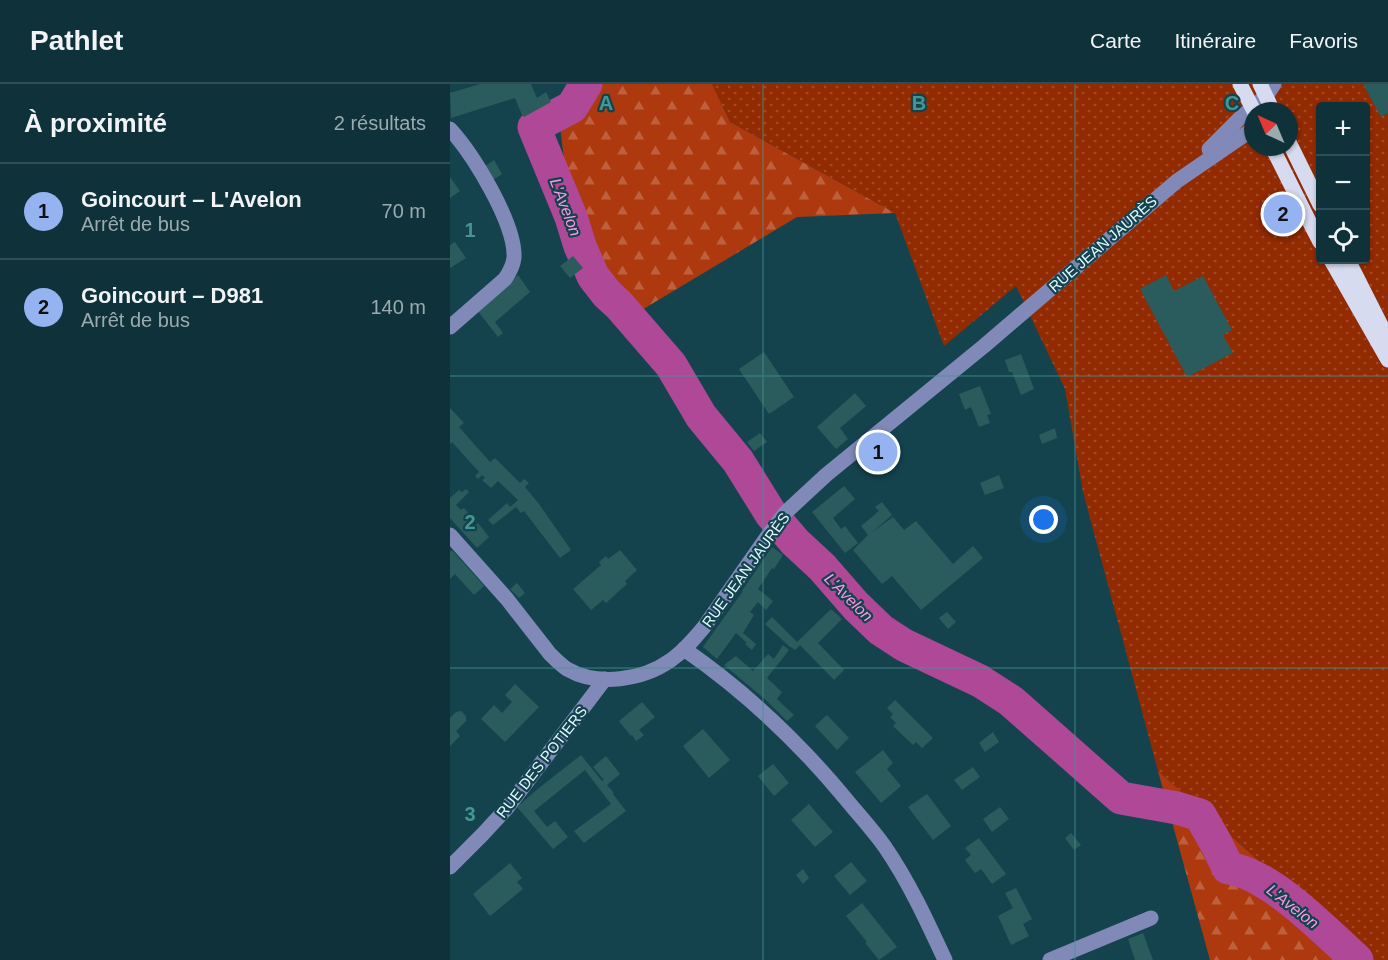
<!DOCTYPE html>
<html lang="fr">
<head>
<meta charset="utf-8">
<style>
  :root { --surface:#0f323a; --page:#183a42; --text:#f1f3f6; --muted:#9baaaf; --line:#2f4d54; --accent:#95b2f1 }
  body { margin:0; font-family:Helvetica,sans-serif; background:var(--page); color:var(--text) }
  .controls { position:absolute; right:18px; top:18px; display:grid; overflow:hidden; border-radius:6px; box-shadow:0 2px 4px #0004 }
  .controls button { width:54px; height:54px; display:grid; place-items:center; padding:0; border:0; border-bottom:2px solid var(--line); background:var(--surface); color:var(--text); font:30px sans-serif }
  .compass { position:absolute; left:794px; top:18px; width:54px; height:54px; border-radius:50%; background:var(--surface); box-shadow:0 2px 4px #0004; rotate:316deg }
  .you { position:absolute; left:594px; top:436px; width:21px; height:21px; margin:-15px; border:4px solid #fff; border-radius:50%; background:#1a73e8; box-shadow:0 0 0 9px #1a73e833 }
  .badge { display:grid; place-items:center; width:39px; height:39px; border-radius:50%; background:var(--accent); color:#111; font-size:20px; font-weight:700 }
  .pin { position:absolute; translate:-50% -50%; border:3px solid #fff; box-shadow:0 2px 6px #0006 }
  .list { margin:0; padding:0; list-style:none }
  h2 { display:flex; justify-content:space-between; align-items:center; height:78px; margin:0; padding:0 24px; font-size:26px }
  h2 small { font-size:20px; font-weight:400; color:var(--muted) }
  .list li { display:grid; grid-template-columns:39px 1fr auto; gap:18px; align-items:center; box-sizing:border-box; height:96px; padding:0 24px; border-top:2px solid var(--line) }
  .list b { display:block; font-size:22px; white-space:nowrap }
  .list p { margin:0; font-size:20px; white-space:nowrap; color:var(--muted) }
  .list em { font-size:20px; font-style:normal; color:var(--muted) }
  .icon { flex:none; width:33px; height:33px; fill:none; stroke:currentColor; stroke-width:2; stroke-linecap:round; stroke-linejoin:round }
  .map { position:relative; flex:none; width:938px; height:876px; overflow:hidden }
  header { display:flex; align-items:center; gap:36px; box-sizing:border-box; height:84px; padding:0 30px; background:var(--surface); border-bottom:2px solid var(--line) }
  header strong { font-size:28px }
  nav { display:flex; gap:33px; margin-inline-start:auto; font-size:21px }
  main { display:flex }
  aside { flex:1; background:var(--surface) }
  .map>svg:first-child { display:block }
  .grass { fill:url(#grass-dots); fill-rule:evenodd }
  .forest { fill:url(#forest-firs) }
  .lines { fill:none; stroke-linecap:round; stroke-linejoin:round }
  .river { stroke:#ae4897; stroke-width:33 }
  .building { fill:#2b5c5d }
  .minor { stroke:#8189b9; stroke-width:15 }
  .major { stroke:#d7dbef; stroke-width:15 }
  .grid { fill:none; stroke:#439692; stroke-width:1.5; stroke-opacity:0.55 }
  .labels { text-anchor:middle; stroke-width:4.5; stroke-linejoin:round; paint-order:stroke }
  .street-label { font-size:15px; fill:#e0f8fe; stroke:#14434e }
  .water-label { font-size:16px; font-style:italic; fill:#fd96e3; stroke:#14434e }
  .grid-label { font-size:20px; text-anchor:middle; font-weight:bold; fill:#439692; stroke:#14434e; stroke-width:4.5; stroke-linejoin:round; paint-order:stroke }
</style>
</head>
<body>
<header>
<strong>Pathlet</strong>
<nav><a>Carte</a><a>Itinéraire</a><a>Favoris</a></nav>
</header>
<main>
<aside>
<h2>À proximité<small>2 résultats</small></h2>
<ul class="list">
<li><span class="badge">1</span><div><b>Goincourt – L'Avelon</b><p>Arrêt de bus</p></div><em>70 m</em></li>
<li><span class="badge">2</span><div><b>Goincourt – D981</b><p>Arrêt de bus</p></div><em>140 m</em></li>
</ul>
</aside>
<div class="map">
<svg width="938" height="876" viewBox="0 0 938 876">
  <defs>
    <pattern id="grass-dots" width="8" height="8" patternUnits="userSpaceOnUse" patternTransform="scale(1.5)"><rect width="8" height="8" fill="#922a02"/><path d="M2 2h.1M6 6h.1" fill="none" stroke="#a14a28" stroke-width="1.8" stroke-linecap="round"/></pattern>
    <pattern id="forest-firs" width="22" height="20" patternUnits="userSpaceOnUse" patternTransform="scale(1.5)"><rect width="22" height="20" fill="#af390e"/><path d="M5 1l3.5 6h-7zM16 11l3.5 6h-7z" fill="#bd603e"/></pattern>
  </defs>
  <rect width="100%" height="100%" fill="#14434e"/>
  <path class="grass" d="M262,0H938V876H920L708,687L633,408L615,305L566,202L494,262L445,129L280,38ZM870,22H916V176H870ZM803,27H839V63H803Z"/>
  <g class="forest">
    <path d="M126,0H262L280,38L445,129L347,133L180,233L121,133L110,42Z"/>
    <path d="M708,687L920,876H760Z"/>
  </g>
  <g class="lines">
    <path class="river" d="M136,0L122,23L84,43L121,133L130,162L143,192L157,210L169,221L221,281L251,332L288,377L321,430L345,458L372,483L406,522L431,546L454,561L530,597L561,617L671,714L727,724L750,731L767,761L778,784C821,790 875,847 907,876"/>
  </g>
  <g class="building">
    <path d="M30,0H81L87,14L96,8L101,18L74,33L72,31L65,14L1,34L0,9Z"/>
    <path d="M913,0H938V29L931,33Z"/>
    <path d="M44,76L52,90L43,96L34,83Z"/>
    <path d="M0,93L10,107L0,114Z"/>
    <path d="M5,158L16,174L0,184V161Z"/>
    <path d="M123,172L133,184L120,194L110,182Z"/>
    <path d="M68,191L80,208L45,238L53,249L48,253L27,226Z"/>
    <path d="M716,191L724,207L753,192L782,246L773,251L783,269L737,293L690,205Z"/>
    <path d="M314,268L344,313L319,330L289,285Z"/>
    <path d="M571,270L584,305L571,311L562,288H559L555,276Z"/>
    <path d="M530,302L541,330L537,331L540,339L529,343L521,323L515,326L509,310Z"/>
    <path d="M405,309L416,322L390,344L398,355L386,365L367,343Z"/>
    <path d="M0,324L14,339L9,343L40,378L45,374L70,399L74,395L79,399L75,403L89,420L121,466L110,474L74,427L71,429L66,423L43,441L38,436L57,419L60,423L68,416L48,397L41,404L32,396L35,394L32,391L28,395L25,392L29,388L2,358L0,360Z"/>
    <path d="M605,344L607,354L592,360L589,351Z"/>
    <path d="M310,349L317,358L304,367L297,358Z"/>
    <path d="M549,391L554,404L535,411L530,399Z"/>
    <path d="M394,402L405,415L383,434L391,445L395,442L408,459L395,469L362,428Z"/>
    <path d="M16,405L19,408L6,421L11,426L14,424L21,432L18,434L25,441L28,439L39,453L27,464L0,434V414L9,406L12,408Z"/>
    <path d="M432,418L442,431L421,449L443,433L454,446L466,437L503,480L523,462L533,474L471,526L442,492L432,500L403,466L418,451L411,442L429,427L425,423Z"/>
    <path d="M322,463L333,471L324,485L322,484L308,505L323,517L316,526L308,518L300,528L304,531L293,549L306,560L302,566L295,560L297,559L286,549L267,575L253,563L293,507H292Z"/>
    <path d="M2,466L34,502L24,511L5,490L0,495V468Z"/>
    <path d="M170,466L187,486L175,497L177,500L169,507L156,519L153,516L141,526L123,505L151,481L149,478L156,472L158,475Z"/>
    <path d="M67,499L75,509L69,514L60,505Z"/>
    <path d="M381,525L392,535L368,559L394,586L384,596L350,561L345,566L341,563H340L315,540L322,533L347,558Z"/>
    <path d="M497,528L506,538L498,545L489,534Z"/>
    <path d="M333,561L339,566L317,594L332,608L327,615L344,631L337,637L316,616L274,581L286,572L303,587L318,570L324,575Z"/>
    <path d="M65,600L89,623L55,658L31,635L44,621L52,629L62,618L55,611Z"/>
    <path d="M445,616L483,654L472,664L466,658L463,661L443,642L446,639L440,633L443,630L437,624Z"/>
    <path d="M192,618L205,633L189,646L194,651L186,657L182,651L181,652L169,637Z"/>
    <path d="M11,627L16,632V637L6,647L10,652L0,662V634L6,628Z"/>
    <path d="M377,631L399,654L387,666L365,642Z"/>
    <path d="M253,645L280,676L259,694L233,662Z"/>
    <path d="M543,648L549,658L535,668L529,659Z"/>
    <path d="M433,666L443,679L437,685L451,702L431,719L405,688Z"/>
    <path d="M131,671L152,697L154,696L143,683L156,672L170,690L157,701L164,709L163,710L176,727L134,759L124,747L161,720L135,686L84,727L97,743L105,737L118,753L103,765L67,723L89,704Z"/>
    <path d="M323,680L339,699L324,712L308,692Z"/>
    <path d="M523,683L530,693L512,706L504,696Z"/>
    <path d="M477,710L501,742L483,756L458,723Z"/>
    <path d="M359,720L383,748L365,763L341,736Z"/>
    <path d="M550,723L559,735L542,748L533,735Z"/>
    <path d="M621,749L631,761L624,766L615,754Z"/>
    <path d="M529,754L556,790L542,800L531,785L525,789L515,776L521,771L515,764Z"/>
    <path d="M401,778L417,797L400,811L384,792Z"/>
    <path d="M60,779L72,794L67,798L73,805L40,832L23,810Z"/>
    <path d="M353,785L359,794L353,800L346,791Z"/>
    <path d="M566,804L582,835L573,840L579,852L561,861L548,832L563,824L555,809Z"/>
    <path d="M412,819L447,863L429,876L415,859L417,858L396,832Z"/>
    <path d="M693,849L703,876H685L678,855Z"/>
  </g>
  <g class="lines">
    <g class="minor">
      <path d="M0,45C23,70 66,140 64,174C63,182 59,189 55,195L0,243"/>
      <path d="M759,65L789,35L816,12L824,0"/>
      <path d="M0,451L57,515L100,570C105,575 111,581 117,585C148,603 193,596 221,576C234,567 244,555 254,543L322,446L335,429L376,391L534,262L727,97L803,45"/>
      <path d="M234,565C296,608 347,656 395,714C408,730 423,746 435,763C459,798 477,837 495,876"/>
      <path d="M0,783L32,751L57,724L155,595"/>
      <path d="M600,876L701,834"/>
    </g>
    <g class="major">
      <path d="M790,0L804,27"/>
      <path d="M810,0L823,27"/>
      <path d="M839,58L870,121"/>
      <path d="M822,63L859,137L870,158"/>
      <path d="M881,176L938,276"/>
      <path d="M898,176L938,255"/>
    </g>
  </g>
  <path class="grid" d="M313,0V876M625,0V876M0,292H938M0,584H938"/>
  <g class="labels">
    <g class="street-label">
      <text transform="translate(653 160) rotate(-41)" y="5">RUE JEAN JAURÈS</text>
      <text transform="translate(296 486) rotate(-54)" y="5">RUE JEAN JAURÈS</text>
      <text transform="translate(92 678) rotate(-52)" y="5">RUE DES POTIERS</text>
    </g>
    <g class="water-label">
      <text transform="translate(116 123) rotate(69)" y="6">L'Avelon</text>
      <text transform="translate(399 513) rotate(45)" y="6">L'Avelon</text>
      <text transform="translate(843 822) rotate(38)" y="6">L'Avelon</text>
    </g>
  </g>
  <g class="grid-label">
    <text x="156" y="26">A</text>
    <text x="469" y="26">B</text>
    <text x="782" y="26">C</text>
    <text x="20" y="153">1</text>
    <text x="20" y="445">2</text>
    <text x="20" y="737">3</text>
  </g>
</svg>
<div class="controls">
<button>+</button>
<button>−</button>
<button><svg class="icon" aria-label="locate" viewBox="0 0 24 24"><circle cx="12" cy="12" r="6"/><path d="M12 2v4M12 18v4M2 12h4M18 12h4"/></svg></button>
</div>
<svg class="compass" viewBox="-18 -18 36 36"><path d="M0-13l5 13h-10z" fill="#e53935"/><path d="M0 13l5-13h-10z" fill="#9baaaf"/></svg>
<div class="you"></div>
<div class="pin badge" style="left:428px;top:368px">1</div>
<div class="pin badge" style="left:833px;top:130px">2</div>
</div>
</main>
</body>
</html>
